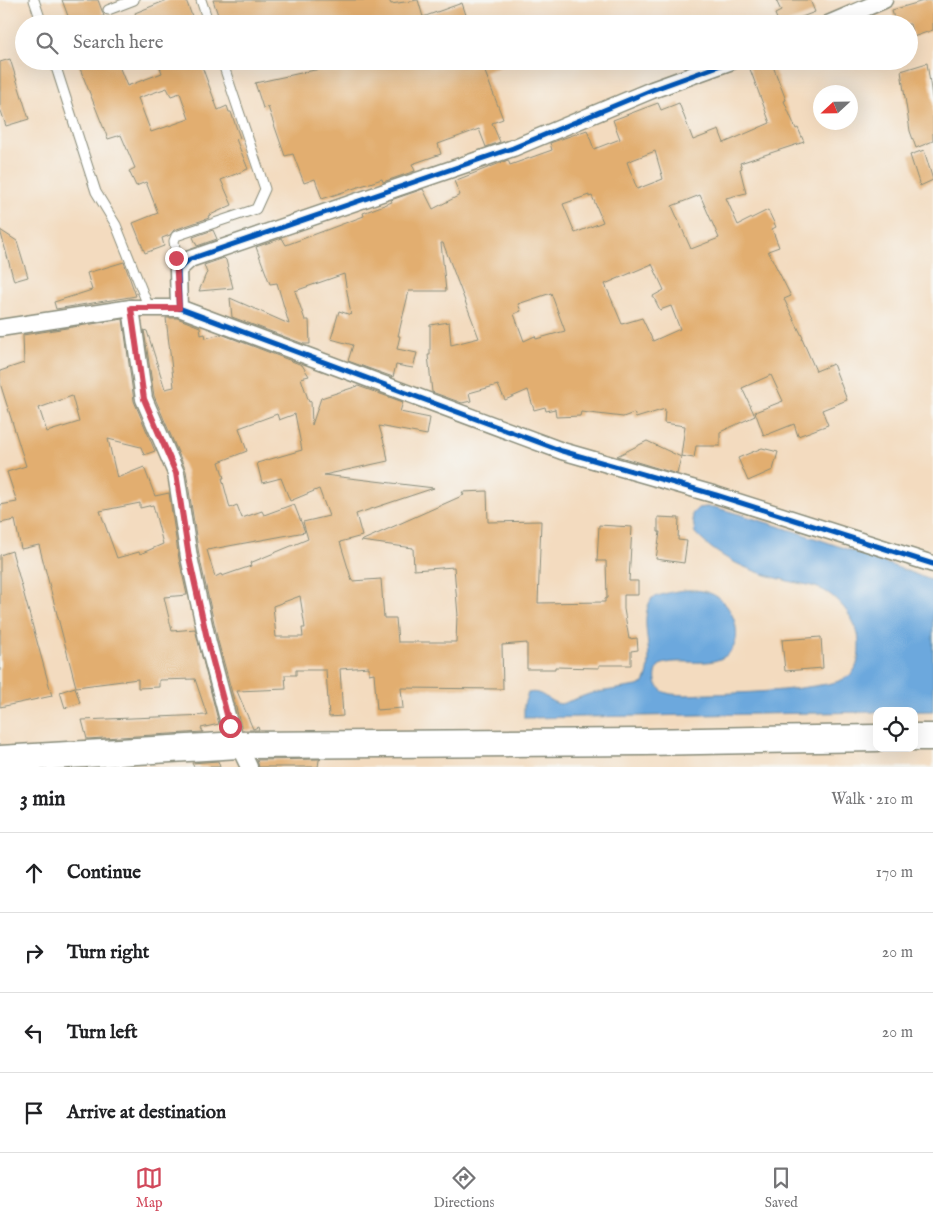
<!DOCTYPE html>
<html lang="en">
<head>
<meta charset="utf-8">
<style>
  :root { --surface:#fff; --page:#f6f6f6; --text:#202124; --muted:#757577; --line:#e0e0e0; --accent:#d1495b }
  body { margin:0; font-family:"IM FELL English",serif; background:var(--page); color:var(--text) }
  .controls { position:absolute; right:15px; bottom:15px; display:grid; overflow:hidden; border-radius:10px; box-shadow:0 5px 20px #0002 }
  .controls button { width:45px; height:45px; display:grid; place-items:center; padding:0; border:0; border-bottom:1px solid var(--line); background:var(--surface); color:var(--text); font:25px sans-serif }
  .compass { position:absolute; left:813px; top:85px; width:45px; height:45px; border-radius:50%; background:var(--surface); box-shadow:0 5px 20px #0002; rotate:248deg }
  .stop { position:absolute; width:15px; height:15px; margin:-11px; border:4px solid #d1495b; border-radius:50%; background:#fff }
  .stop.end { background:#d1495b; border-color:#fff; box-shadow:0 1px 5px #0008 }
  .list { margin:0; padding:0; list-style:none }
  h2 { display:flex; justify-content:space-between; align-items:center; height:65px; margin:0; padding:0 20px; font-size:21px }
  h2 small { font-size:16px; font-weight:400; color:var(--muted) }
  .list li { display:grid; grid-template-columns:32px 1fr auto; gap:15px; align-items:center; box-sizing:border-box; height:80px; padding:0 20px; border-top:1px solid var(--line) }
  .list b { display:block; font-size:19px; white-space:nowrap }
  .list em { font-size:16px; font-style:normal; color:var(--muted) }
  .icon { flex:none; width:28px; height:28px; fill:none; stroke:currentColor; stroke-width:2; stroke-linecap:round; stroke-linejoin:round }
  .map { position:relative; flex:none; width:933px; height:767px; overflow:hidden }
  .search { position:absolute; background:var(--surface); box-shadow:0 5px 20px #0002; left:15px; right:15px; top:15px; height:55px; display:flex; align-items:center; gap:12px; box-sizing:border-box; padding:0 18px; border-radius:28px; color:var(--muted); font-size:19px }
  .sheet { height:385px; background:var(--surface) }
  nav { display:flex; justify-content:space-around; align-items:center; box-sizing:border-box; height:70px; border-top:1px solid var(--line); background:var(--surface); font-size:14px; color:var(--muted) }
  nav a { display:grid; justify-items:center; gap:2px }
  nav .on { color:var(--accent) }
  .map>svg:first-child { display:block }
  .water { fill:#6ca8dd; stroke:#467288 }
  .building { fill:#e2ae6f; fill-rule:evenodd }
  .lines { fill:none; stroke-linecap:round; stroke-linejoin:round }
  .lane-casing { stroke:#898c7a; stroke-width:11 }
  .street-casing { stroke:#898c7a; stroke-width:19 }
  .primary-casing { stroke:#898c7a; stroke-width:29 }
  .lane { stroke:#fff; stroke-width:9 }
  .street { stroke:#fff; stroke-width:16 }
  .primary { stroke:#fff; stroke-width:26 }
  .cycleway-casing { stroke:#f6f6f2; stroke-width:8 }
  .cycleway { stroke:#0057b8; stroke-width:5 }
  .route { stroke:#d1495b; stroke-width:6 }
</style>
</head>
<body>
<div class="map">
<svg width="933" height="767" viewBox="0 0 933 767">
  <rect width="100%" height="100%" fill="#f6f6f2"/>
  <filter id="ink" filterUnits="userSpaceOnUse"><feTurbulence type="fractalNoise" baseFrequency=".02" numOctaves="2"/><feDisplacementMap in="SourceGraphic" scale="10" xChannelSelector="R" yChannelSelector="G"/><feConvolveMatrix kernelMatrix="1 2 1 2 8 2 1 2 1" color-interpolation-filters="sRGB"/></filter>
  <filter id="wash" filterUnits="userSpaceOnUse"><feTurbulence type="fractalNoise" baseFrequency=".0096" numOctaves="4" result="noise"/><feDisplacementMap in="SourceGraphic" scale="20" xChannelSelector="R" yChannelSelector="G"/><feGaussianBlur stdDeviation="1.12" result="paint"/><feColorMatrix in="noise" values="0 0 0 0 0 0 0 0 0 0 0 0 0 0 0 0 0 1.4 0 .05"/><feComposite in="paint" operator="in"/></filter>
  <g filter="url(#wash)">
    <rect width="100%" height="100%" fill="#f3dbbf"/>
    <path class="water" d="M706,507H714C789,528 861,553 933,581V711L524,718V704L528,693C542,689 548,703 561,704L592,693L637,686L644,683C658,657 636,622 652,598C671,591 693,586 712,594C734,603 748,643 724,657C705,668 680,657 660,665C653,674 654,689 667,693C672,695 679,694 684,695C728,693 771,693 814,686C826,684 840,683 850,675C859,668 859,654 859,643C859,625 843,603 828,593C816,585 801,584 788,581C752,572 720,560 695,533L692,514L698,508Z"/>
    <g id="blocks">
      <g class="building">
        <path d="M62,0H98L104,16L84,24H71Z"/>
        <path d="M167,0H186L195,24H139L135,13Z"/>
        <path d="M213,0H389L391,4L418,0L423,17L462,3L469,24H221Z"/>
        <path d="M776,0H810L815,12L783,24H779L775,14L781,11Z"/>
        <path d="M927,0H933V30L913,37L910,24H895L892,10Z"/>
        <path d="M10,59L29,119L6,126L0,108V62Z"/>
        <path d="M77,61H117L127,86L162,73L160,67L174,61H200L218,110L227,106L229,112H231L240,138L236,139L248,169L221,180L232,205L208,216L209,218L174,230L170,235L162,238L164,246L145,253L133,223L158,213L146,182L136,186L129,171L135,168L121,135L108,139ZM167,88L171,96L180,93L189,119L151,132L138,98Z"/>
        <path d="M356,61H511L512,63L485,72L503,119L492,123L500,142L486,147L479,129L438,144L441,154L412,164L415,171L383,182L382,179L322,199L315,179L304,183L293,154L285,156L268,107L263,108L255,83Z"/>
        <path d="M747,61H771L786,100L784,101L796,129L798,128L804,142L740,163L742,168L740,169L746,193L726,198L738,225L768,210L776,227L772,229L779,247L768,251L791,296L784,299L803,338L802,339L816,371L833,364L847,400L822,410L828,425L798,436L794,424L764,436L755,412L783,401L771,375L742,388L755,416L720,432V446H696L694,458L681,456L685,426L664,423L665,409L636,418L634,413L623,417L581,412L580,416L556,417L555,409L546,411L545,407L534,410L528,390L505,400L498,385L469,393L471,401L462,403L432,392L428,355H430V325L449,322L451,345L479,338L443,243H441L446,291H409L398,336H400L397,349L417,353L413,368L396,365L393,377L348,361L353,345L331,339L339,311L351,315L344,274L295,291L305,320H309L310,344H304L232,317L230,298L289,324L277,283L270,284L256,247L282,238L286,245L364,216L363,213L392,202L391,200L423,189L433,209L460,195L454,181L508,160L510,165L552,150L550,143L587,130L594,149L620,139L613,120L658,103L661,110L679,103L693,140L719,130L724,143L770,123ZM655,151L663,179L637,189L627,162ZM589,195V197L592,196L603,222L575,233L563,204ZM700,195L719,238L691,249L672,206ZM652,264L664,290L653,296L660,310L671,306L680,329L653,341L642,318L622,324L605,284ZM551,293L565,331L536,339L535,336L524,341L514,314L521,311L518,304Z"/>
        <path d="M927,63L933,103V141L916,148L910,131L901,71Z"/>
        <path d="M924,150L933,180L920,186L910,155Z"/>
        <path d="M0,230L17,241L28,277L14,281Z"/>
        <path d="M213,230L217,239L197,246L193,237Z"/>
        <path d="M224,258L226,260L233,288L199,291L206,274L207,273L204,265Z"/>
        <path d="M124,262L136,296L56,309L54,302L92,290L87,273Z"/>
        <path d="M166,318H177L200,327L201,335L205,334L206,338L221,334L302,365L309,376L301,378L309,402L311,401L312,425L321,398L358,386L403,402L400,412L430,418L427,435L379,426L386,449L388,461L324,475L434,488L356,514L362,536L340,542L352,581L381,579L384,618H396L398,642H456L457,616H458L454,567L414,570L413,548L361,541L464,495L462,492L487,491L488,522L541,521L538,603L605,602V599L607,598L606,561H597L599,525L632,527L629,581H638V595H624V609L629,639L637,638L638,650L631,651V665H599V668L555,667V669H527V643L502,645L503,689L401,688L403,708L377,710L374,673L369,674V667L340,669L343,716L329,717L326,670H296V675H285L286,689L237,691L253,729L258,727L259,730H242L218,641L199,555L186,471L154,396L144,330L147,331L165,389L174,387ZM277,414L279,420L295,414L302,450L257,463L262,483L281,478L290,501L319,489L329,516L303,522L308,539L250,563L251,566L222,576L221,574L215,577L207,550L305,532L294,504L264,515L262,511L242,518L237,505L230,508L222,478H224L219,462L247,451L239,428ZM300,596L305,628H302L303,637H276L273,606Z"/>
        <path d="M123,319L134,401L155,451L144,455L141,447L108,439L117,478L144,467L155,496L169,493L179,559L187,595L164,597L172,631L195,629L219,724L201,728L203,732L87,739L82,720L207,715L195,679L159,680V687L138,688V679L76,687L39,545L21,549L15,520L0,523V505L17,502L7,472L26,466L0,383V371L24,363L23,335ZM72,396L79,422L47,432L39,408ZM140,503V508L153,505L163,544L140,554L139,552L117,558L100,511Z"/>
        <path d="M647,441L681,457L677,474L617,456Z"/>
        <path d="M762,448L778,452L773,470L748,481L738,458Z"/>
        <path d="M658,517L679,518L678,540L687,541L684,563L656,559L660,532H658Z"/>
        <path d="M12,551L52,696L0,707V555Z"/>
        <path d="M821,637L823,668L785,671L782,640Z"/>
        <path d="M75,687L80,703L65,708L60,692Z"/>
        <path d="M321,759L319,760L318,767H259L257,760Z"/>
        <path d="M218,761L220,767H194L192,763Z"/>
      </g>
    </g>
  </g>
  <g filter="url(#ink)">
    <use href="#blocks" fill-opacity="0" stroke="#898c7a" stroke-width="1"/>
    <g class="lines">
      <defs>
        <g id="lane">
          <path d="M34,0L42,24"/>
          <path d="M201,0L209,24"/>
          <path d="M108,10L134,0"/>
          <path d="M54,61L96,192L116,225L149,308"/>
          <path d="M178,270L174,241L176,236L256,209L265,189L222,61"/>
        </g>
        <g id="street">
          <path d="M828,24L884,0"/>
          <path d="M732,61L652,90L513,148L190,259L178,270L179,308L562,451L716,495L933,564"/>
          <path d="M179,308H131L144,399L176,473L189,557L208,643L230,727L249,767"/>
          <path d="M0,328L131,308"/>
        </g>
        <g id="primary">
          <path d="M914,737H933"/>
          <path d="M0,759L239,745L644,742L877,738"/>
        </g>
      </defs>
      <use href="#lane" class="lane-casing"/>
      <use href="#street" class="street-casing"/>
      <use href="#primary" class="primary-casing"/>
      <use href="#lane" class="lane"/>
      <use href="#street" class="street"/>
      <use href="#primary" class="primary"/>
      <defs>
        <path id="cycleway" d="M732,61L652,90L513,148L190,259L178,270L179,308L562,451L716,495L933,564"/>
      </defs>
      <use href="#cycleway" class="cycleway-casing"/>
      <use href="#cycleway" class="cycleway"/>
    </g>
  </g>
  <g class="lines" filter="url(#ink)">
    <path class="route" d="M176,258L179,308H131L144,399L176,473L189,557L208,643L230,726"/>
  </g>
</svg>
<div class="controls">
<button><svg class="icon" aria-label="locate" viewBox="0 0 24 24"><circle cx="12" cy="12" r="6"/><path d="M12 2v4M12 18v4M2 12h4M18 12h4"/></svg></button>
</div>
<svg class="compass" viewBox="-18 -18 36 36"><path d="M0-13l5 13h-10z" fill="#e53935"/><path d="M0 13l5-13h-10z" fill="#757577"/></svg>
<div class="stop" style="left:230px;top:726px"></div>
<div class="stop end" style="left:176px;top:258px"></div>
<div class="search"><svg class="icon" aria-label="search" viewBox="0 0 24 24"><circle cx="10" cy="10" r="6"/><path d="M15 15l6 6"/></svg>Search here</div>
</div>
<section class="sheet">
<h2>3 min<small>Walk · 210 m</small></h2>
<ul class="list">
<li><svg class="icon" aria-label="ahead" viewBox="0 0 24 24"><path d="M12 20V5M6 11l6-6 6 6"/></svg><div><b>Continue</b></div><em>170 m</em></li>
<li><svg class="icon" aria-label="right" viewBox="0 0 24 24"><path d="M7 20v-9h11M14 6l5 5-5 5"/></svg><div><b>Turn right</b></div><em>20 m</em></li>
<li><svg class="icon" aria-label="left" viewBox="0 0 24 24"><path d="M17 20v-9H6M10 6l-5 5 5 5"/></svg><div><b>Turn left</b></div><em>20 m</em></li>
<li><svg class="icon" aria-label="arrive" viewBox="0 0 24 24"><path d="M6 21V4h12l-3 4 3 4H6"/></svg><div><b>Arrive at destination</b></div></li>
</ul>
</section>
<nav>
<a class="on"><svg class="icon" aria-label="map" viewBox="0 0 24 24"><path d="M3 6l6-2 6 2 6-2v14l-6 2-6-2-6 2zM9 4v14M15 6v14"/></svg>Map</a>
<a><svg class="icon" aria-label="directions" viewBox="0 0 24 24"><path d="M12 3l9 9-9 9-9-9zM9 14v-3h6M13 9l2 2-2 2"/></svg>Directions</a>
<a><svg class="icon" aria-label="saved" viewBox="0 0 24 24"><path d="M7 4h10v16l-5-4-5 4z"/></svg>Saved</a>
</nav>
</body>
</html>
